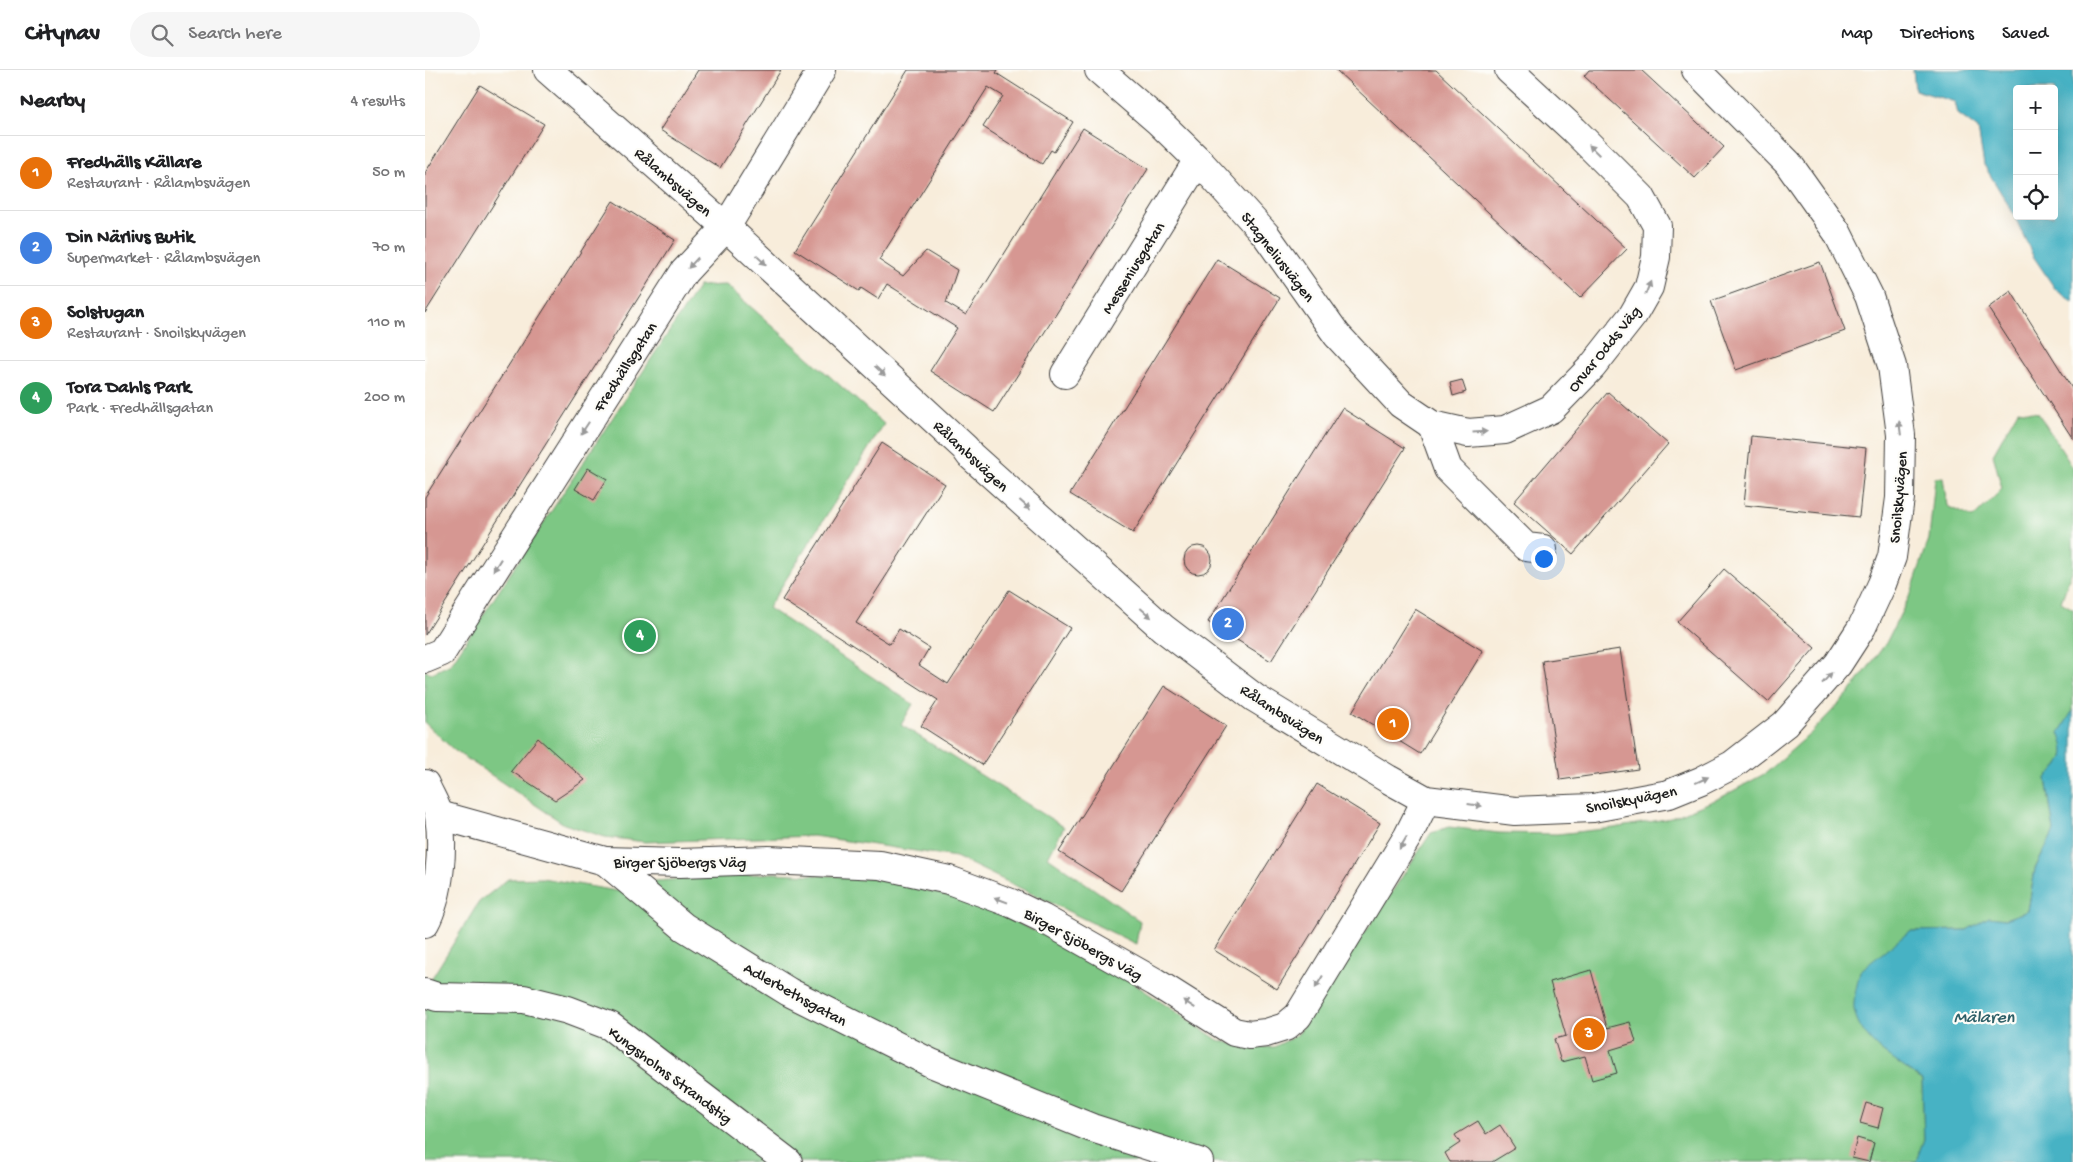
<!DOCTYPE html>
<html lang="en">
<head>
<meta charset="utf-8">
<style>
  :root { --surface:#fff; --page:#f6f6f6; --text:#202124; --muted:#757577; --line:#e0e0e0; --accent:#111827 }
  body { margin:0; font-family:"Gochi Hand",sans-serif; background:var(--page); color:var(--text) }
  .controls { position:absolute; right:15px; top:15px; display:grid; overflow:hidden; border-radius:5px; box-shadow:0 5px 20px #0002 }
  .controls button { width:45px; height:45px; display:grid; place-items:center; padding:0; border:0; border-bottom:1px solid var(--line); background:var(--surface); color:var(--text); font:25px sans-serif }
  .you { position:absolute; left:1118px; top:488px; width:18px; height:18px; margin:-12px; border:4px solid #fff; border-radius:50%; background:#1a73e8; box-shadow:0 0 0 8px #1a73e833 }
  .badge { display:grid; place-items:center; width:32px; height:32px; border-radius:50%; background:var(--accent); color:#fff; font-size:16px; font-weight:700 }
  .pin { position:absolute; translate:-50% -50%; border:2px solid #fff; box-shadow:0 1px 5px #0006 }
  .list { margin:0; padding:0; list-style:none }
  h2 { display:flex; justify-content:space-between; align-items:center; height:65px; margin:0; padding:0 20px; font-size:21px }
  h2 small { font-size:16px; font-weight:400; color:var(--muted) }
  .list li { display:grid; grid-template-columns:32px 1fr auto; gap:15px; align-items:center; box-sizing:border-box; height:75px; padding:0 20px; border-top:1px solid var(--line) }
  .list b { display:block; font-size:19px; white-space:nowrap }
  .list p { margin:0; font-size:16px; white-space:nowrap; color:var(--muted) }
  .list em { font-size:16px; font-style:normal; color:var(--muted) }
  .icon { flex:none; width:28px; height:28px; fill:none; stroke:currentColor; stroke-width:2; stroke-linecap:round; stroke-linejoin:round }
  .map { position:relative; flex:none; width:1648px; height:1092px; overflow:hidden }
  header { display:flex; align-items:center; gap:30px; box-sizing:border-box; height:70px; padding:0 25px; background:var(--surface); border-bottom:1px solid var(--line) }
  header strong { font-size:24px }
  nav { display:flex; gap:28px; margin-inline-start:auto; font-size:18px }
  .search { width:350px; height:45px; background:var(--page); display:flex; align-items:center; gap:12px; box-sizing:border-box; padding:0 18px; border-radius:28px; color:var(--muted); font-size:19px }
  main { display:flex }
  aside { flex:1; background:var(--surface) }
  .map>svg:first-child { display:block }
  .green { fill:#7dc784; stroke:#4c7250 }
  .water { fill:#47b2c4; stroke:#326770; fill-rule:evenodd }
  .building { fill:#d69792 }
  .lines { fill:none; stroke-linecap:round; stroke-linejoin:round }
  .minor-casing { stroke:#3d3b39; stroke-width:30 }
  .minor { stroke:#fff; stroke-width:28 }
  .oneway { fill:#999 }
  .labels { text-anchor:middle; stroke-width:4.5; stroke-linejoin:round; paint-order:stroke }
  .street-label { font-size:16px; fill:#1c1c1c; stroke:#fdfcf7 }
  .water-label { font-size:18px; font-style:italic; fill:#2f6068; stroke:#fdfcf7 }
</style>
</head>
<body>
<header>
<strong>Citynav</strong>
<div class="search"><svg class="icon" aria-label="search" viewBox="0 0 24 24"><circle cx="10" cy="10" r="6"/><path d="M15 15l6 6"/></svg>Search here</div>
<nav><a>Map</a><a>Directions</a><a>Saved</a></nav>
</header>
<main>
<aside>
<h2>Nearby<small>4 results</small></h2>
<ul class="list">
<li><span class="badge" style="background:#e8710a">1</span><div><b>Fredhälls Källare</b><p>Restaurant · Rålambsvägen</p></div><em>50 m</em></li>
<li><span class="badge" style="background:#3f7fe0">2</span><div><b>Din Närlivs Butik</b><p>Supermarket · Rålambsvägen</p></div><em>70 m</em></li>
<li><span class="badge" style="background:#e8710a">3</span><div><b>Solstugan</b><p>Restaurant · Snoilskyvägen</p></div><em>110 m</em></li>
<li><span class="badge" style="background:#2e9e5b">4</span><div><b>Tora Dahls Park</b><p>Park · Fredhällsgatan</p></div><em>200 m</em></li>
</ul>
</aside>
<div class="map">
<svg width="1648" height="1092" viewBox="0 0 1648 1092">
  <rect width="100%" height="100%" fill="#fdfcf7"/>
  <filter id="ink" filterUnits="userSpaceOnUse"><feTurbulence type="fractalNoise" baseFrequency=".02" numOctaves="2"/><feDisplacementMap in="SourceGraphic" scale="10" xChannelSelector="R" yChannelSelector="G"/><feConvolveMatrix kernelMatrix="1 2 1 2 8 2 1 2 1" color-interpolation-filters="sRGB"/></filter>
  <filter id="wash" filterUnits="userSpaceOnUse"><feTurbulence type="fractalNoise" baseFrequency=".0096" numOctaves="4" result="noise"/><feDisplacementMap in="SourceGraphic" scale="20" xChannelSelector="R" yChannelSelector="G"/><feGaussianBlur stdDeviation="1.12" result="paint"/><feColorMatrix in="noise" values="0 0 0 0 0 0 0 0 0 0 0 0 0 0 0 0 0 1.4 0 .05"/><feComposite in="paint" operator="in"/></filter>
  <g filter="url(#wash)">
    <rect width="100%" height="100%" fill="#f8eddb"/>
    <g class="green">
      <path d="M301,215L459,354L343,538L488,634L476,655L639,757L623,787L715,851L711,874L531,787L388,766L220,772L180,767L139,754L29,680L0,653V601L7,603L26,594L274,216Z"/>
      <path d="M1593,340L1613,343L1648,398V498L1636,532L1648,539V640L1637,692L1621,708L1629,761L1610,799L1603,841L1580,849L1564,848L1542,860L1485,861L1454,979L1497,1010L1499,1069L1491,1092H0V919L54,832L83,809L117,808L192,821L230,811L348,803L453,808L550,833L678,893L793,970L819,977H849L872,965L1006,763L1024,757L1074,763L1132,764L1189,758L1246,748L1295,728L1341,703L1386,663L1426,621L1461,573L1486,523L1504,469L1510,408L1518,407L1522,436L1548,448L1577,419L1568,384Z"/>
    </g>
    <g class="water">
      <path d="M1488,0H1648V232L1631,220L1608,186L1587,141L1559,95L1553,59L1533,44L1530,32L1490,20ZM1592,19H1629V146H1592Z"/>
      <path d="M1648,640V1092H1487L1491,1091L1499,1069L1497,1010C1472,991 1435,973 1429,939C1428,928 1433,912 1435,901L1485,861L1542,860L1564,847L1580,849L1603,841L1610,799L1629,761L1621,708C1638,691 1644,687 1634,663Z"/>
    </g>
    <g id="blocks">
      <g class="building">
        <path d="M273,0H356L295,98L235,60Z"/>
        <path d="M483,0H573L571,3L648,52L629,82L626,80L617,94L558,57L578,26L563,17L454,190L478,206L501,181L532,200L521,233L541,245L658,58L723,99L569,342L505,301L532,258L462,214L453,229L436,218L434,221L370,180Z"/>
        <path d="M911,0H1011L1202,179L1155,228Z"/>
        <path d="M1164,0H1216L1299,77L1270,108L1159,6Z"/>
        <path d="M55,15L119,54L0,243V103Z"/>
        <path d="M188,131L250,170L0,565V427Z"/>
        <path d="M792,189L855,228L708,463L645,424Z"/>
        <path d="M1395,192L1420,261L1311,300L1286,231Z"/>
        <path d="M1586,221L1648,320V369L1563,238Z"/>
        <path d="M1037,310L1041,322L1028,326L1025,313Z"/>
        <path d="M1183,322L1243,374L1148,484L1089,432Z"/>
        <path d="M917,338L980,378L846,591L783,552Z"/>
        <path d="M1326,366L1441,378L1434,447L1319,435Z"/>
        <path d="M457,373L520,414L431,553L465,574L474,559L504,578L494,595L523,614L584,520L645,558L557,695L496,656L513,630L357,530Z"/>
        <path d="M163,398L182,409L169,430L150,419Z"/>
        <circle cx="773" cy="490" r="14"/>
        <path d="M1299,499L1390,578L1343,632L1252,552Z"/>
        <path d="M990,539L1058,581L995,684L927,642Z"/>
        <path d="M1195,579L1213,699L1135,710L1117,591Z"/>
        <path d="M739,616L801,656L696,821L634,782Z"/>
        <path d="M113,668L160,710L130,730L86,701Z"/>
        <path d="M892,714L955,753L852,919L789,880Z"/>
        <path d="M1166,900L1182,958L1205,952L1211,972L1185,980L1192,1003L1167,1010L1160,986L1136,992L1129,969L1141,966L1125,912Z"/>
        <path d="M1441,1033L1458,1038L1453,1058L1435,1053Z"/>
        <path d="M1053,1051L1061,1064L1075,1055L1090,1078L1067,1092H1025L1020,1083L1035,1073L1030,1065Z"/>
        <path d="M1432,1068L1449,1073L1444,1092L1427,1088Z"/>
      </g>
    </g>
  </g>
  <g filter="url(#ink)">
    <use href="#blocks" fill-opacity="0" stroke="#3d3b39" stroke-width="1"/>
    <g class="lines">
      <defs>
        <g id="minor">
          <path d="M123,0L301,157L540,378L545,385L738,558L830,628L963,709L1001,730L1090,741L1168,738L1244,724L1276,711L1307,695L1360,654L1413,594L1437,557L1457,514L1467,487L1475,428L1476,365L1467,296L1444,226L1412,162L1363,93L1271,0"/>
          <path d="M674,0L734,52L773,90L841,165L912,265L976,334L1007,355L1043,363L1080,360L1126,339L1167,297L1208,245L1224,217L1231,187L1232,156L1216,127L1149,60L1084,0"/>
          <path d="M640,304L773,90"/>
          <path d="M1007,355L1023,399L1101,477L1118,479"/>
          <path d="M0,589L17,582L259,202L301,157L397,0"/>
          <path d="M0,714C4,724 12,736 14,746C19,777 15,825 0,853"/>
          <path d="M14,745L180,791L259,857L364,922L506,993L667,1058L774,1092"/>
          <path d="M180,791L255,793L343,790L455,795L524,810L586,833L617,848L730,912L809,962L824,965L841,963L860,957L873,946L983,766L1001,730"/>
          <path d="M0,923L12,927L99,929L143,940L185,956L363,1092"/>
        </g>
      </defs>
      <use href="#minor" class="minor-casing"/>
      <use href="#minor" class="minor"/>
    </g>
    <defs><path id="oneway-solid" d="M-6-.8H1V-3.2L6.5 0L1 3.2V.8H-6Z" transform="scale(1.25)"/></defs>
    <g class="oneway">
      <use href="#oneway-solid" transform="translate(1169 80) rotate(-135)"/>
      <use href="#oneway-solid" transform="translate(336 190) rotate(43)"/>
      <use href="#oneway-solid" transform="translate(268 193) rotate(133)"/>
      <use href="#oneway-solid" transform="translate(1223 218) rotate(-68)"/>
      <use href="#oneway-solid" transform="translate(455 301) rotate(43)"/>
      <use href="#oneway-solid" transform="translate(160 358) rotate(123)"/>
      <use href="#oneway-solid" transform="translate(1475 358) rotate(-97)"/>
      <use href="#oneway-solid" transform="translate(1055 362) rotate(-4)"/>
      <use href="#oneway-solid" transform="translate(600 435) rotate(42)"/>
      <use href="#oneway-solid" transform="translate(72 495) rotate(122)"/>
      <use href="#oneway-solid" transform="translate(721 543) rotate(41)"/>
      <use href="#oneway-solid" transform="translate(1402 608) rotate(-48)"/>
      <use href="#oneway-solid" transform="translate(1277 710) rotate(-25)"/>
      <use href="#oneway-solid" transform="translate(1050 735) rotate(8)"/>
      <use href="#oneway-solid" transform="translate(978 773) rotate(121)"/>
      <use href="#oneway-solid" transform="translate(576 830) rotate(-159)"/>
      <use href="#oneway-solid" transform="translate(894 912) rotate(121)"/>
      <use href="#oneway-solid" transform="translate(764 934) rotate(-147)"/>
    </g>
  </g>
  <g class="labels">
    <g class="street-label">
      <text transform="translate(249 111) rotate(41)" y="6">Rålambsvägen</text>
      <text transform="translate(854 186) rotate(52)" y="6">Stagneliusvägen</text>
      <text transform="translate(707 197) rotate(-58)" y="6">Messeniusgatan</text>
      <text transform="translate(1178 278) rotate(-51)" y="6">Orvar Odds Väg</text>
      <text transform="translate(199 296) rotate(-57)" y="6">Fredhällsgatan</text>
      <text transform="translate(547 385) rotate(43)" y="6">Rålambsvägen</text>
      <text transform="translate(1472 427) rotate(-85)" y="6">Snoilskyvägen</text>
      <text transform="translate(858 643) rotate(33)" y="6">Rålambsvägen</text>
      <text transform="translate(1206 728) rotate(-11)" y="6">Snoilskyvägen</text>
      <text x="255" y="797">Birger Sjöbergs Väg</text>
      <text transform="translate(659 873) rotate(29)" y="6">Birger Sjöbergs Väg</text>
      <text transform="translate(371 923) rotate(29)" y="6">Adlerbethsgatan</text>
      <text transform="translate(246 1004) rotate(37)" y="6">Kungsholms Strandstig</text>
    </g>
    <g class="water-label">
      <text x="1559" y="952">Mälaren</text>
    </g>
  </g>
</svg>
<div class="controls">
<button>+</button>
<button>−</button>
<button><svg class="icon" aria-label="locate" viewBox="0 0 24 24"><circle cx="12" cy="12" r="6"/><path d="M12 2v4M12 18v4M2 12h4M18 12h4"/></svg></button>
</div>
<div class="you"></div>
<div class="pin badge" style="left:968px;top:654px;background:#e8710a">1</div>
<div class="pin badge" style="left:803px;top:554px;background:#3f7fe0">2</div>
<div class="pin badge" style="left:1164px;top:964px;background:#e8710a">3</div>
<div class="pin badge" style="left:215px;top:566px;background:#2e9e5b">4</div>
</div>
</main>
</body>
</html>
